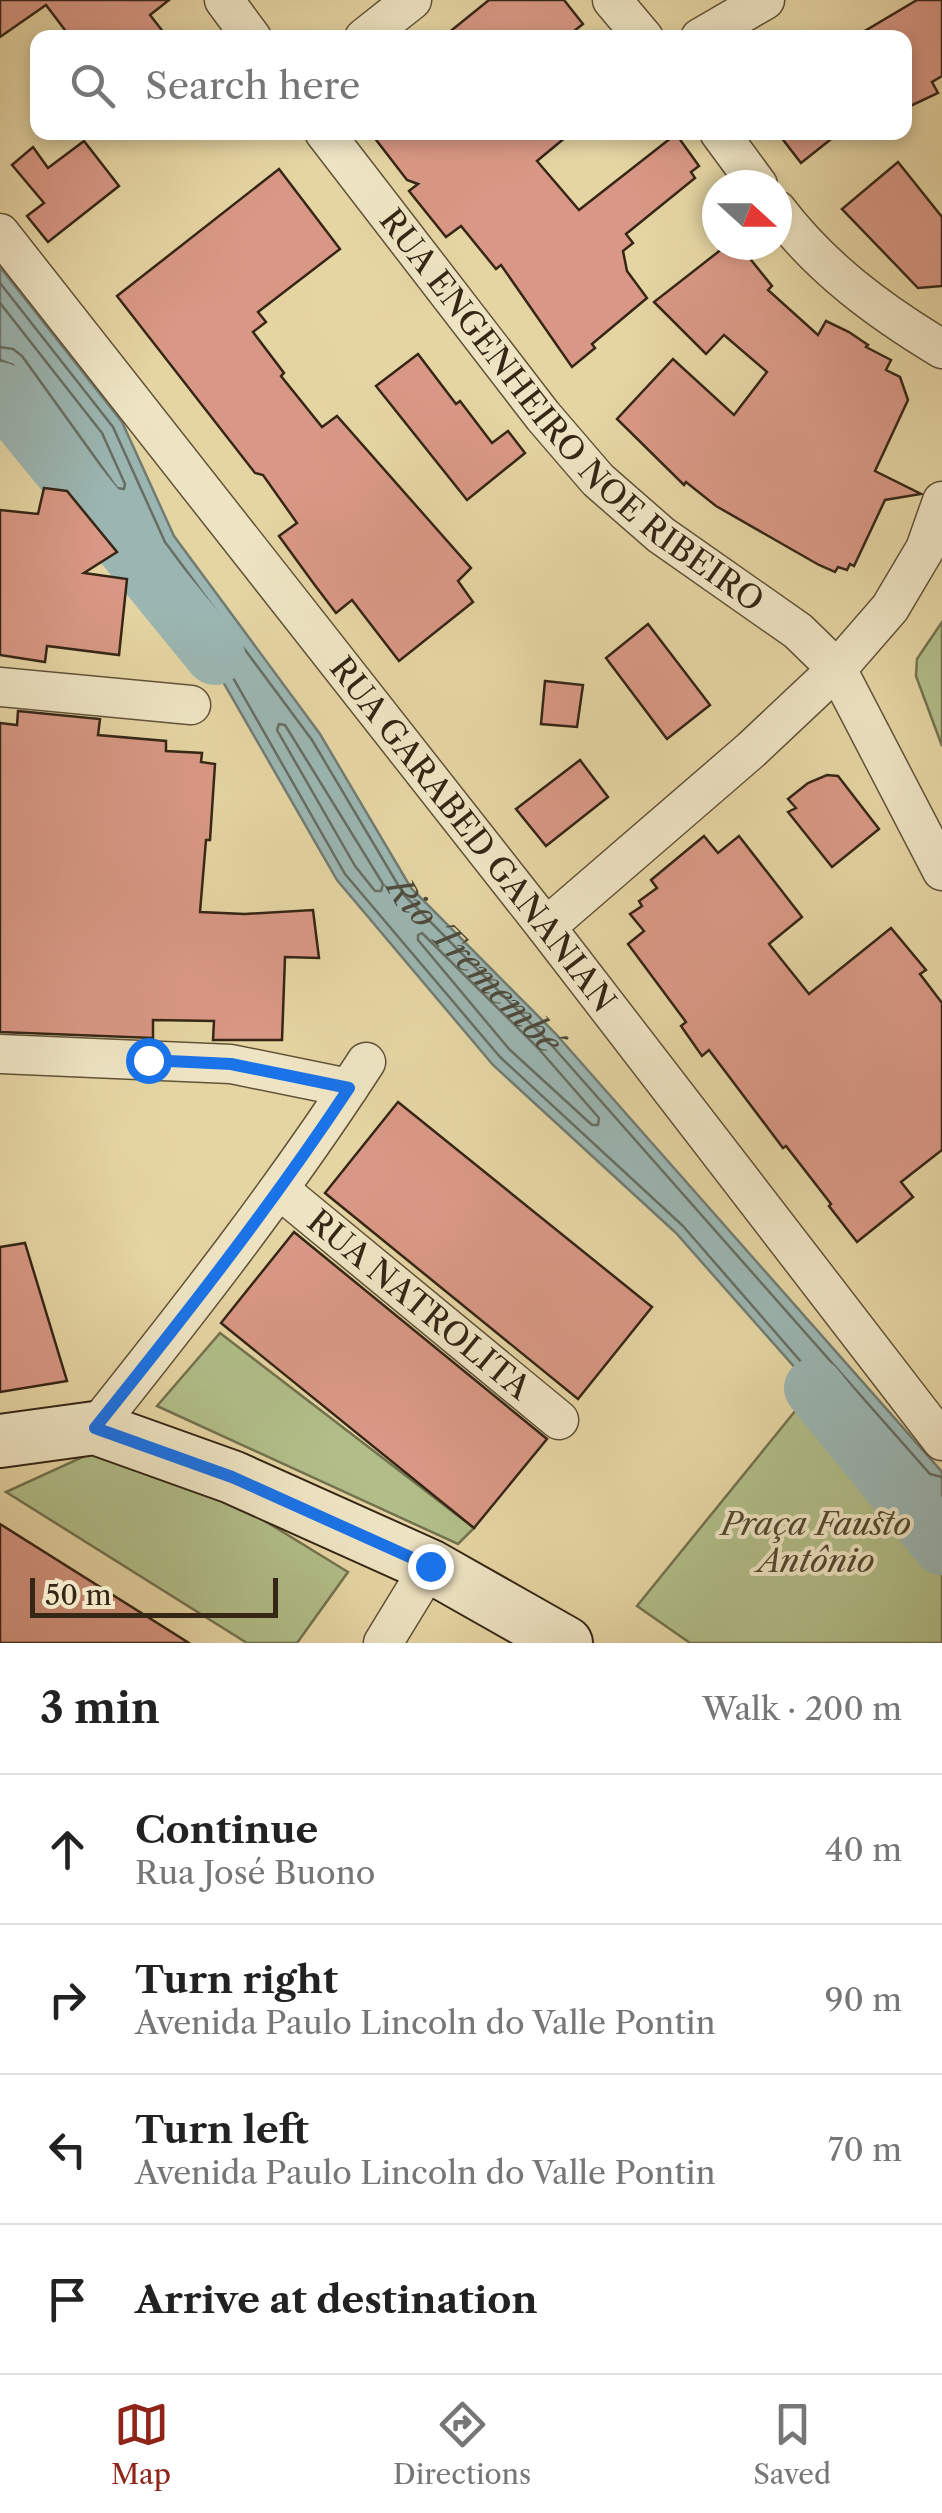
<!DOCTYPE html>
<html lang="en">
<head>
<meta charset="utf-8">
<style>
  :root { --surface:#fff; --page:#f2f2f2; --text:#222; --muted:#767676; --line:#e0e0e0; --accent:#8f2418 }
  body { margin:0; font-family:"Libre Caslon Text",serif; background:var(--page); color:var(--text) }
  .compass { position:absolute; left:702px; top:170px; width:90px; height:90px; border-radius:50%; background:var(--surface); box-shadow:0 5px 15px #0003; rotate:111deg }
  .scale { position:absolute; left:30px; bottom:25px; width:248px; box-sizing:border-box; padding-left:10px; border:5px solid #352615; border-top:0; font-size:28px; line-height:35px; white-space:nowrap; color:#352615; -webkit-text-stroke:8px #eee4c3; paint-order:stroke }
  .stop { position:absolute; width:30px; height:30px; margin:-22px; border:8px solid #1a73e8; border-radius:50%; background:#fff }
  .stop.end { background:#1a73e8; border-color:#fff; box-shadow:0 2px 10px #0008 }
  .list { margin:0; padding:0; list-style:none }
  h2 { display:flex; justify-content:space-between; align-items:center; height:130px; margin:0; padding:0 40px; font-size:42px }
  h2 small { font-size:32px; font-weight:400; color:var(--muted) }
  .list li { display:grid; grid-template-columns:65px 1fr auto; gap:30px; align-items:center; box-sizing:border-box; height:150px; padding:0 40px; border-top:2px solid var(--line) }
  .list b { display:block; font-size:38px; white-space:nowrap }
  .list p { margin:0; font-size:32px; white-space:nowrap; color:var(--muted) }
  .list em { font-size:32px; font-style:normal; color:var(--muted) }
  .icon { flex:none; width:55px; height:55px; fill:none; stroke:currentColor; stroke-width:2; stroke-linecap:round; stroke-linejoin:round }
  .map { position:relative; flex:none; width:942px; height:1643px; overflow:hidden }
  .search { position:absolute; background:var(--surface); box-shadow:0 5px 15px #0003; left:30px; right:30px; top:30px; height:110px; display:flex; align-items:center; gap:25px; box-sizing:border-box; padding:0 35px; border-radius:20px; color:var(--muted); font-size:38px }
  .sheet { height:730px; background:var(--surface) }
  nav { display:flex; justify-content:space-around; align-items:center; box-sizing:border-box; height:140px; border-top:2px solid var(--line); background:var(--surface); font-size:28px; color:var(--muted) }
  nav a { display:grid; justify-items:center; gap:5px }
  nav .on { color:var(--accent) }
  .map>svg:first-child { display:block }
  .green { fill:#b1be89; stroke:#73724f; stroke-width:2.5 }
  .water { fill:#9bb6b2; stroke:#727c73; stroke-width:2.5 }
  .lines { fill:none; stroke-linecap:round; stroke-linejoin:round }
  .shore { stroke:#686e64; stroke-width:2.5 }
  .river { stroke:#9bb6b2; stroke-width:60 }
  .building { fill:#d99885; stroke:#352615; stroke-width:2.5 }
  .street-casing { stroke:#615238; stroke-width:41 }
  .secondary-casing { stroke:#352615; stroke-width:56 }
  .street { stroke:#eee4c3; stroke-width:38 }
  .secondary { stroke:#eee4c3; stroke-width:52 }
  .route { stroke:#1a73e8; stroke-width:12 }
  .labels { text-anchor:middle; stroke-width:8; stroke-linejoin:round; paint-order:stroke }
  .street-label { font-size:32px; fill:#352615; stroke:#eee4c3 }
  .park-label { font-size:32px; font-style:italic; fill:#544c32; stroke:#eee4c3 }
  .water-label { font-size:35px; font-style:italic; fill:#4e4a3c; stroke:#eee4c3 }
</style>
</head>
<body>
<div class="map">
<svg width="942" height="1643" viewBox="0 0 942 1643">
  <rect width="100%" height="100%" fill="#e5d5a3"/>
  <filter id="stains"><feTurbulence type="fractalNoise" baseFrequency=".002" numOctaves="4"/><feColorMatrix values="0 0 0 0 .2 0 0 0 0 .09 0 0 0 0 .02 0 0 0 .5 -.17"/></filter>
  <radialGradient id="worn" r=".72"><stop offset=".6" stop-color="#630" stop-opacity="0"/><stop offset="1" stop-color="#630" stop-opacity=".3"/></radialGradient>
  <g class="green">
    <path d="M942,622V746L916,676L917,659Z"/>
    <path d="M220,1333L474,1528L458,1544L157,1406Z"/>
    <path d="M813,1389L942,1534V1643H690L637,1606Z"/>
    <path d="M100,1449L247,1510L348,1572L297,1643H247L6,1492Z"/>
  </g>
  <path class="water" d="M0,267L122,422L174,536L320,734L411,888L555,1033L942,1472V1534L676,1233L493,1065L337,880L207,654L0,364Z"/>
  <g class="lines">
    <g class="shore">
      <path id="s1" d="M0,283L113,427L165,542L312,740L404,895L547,1040L930,1474L942,1477"/>
      <path d="M0,303L102,433L125,484L124,489L117,488L22,356L13,349L0,347"/>
      <path d="M0,360L13,365L216,648L345,874L500,1057L683,1226L882,1455L942,1519"/>
      <path d="M279,724L285,725L383,884L381,891H375L355,866L277,730Z"/>
      <path d="M422,933L538,1048L599,1118L598,1125H592L509,1049L418,940V935Z"/>
    </g>
    <g class="river">
      <path d="M0,392L215,655"/>
      <path d="M814,1388L942,1545"/>
    </g>
  </g>
  <g class="building">
    <path d="M0,0H169L150,15L168,38H71L46,5L0,37Z"/>
    <path d="M489,0H564L583,24L565,38H442Z"/>
    <path d="M917,0H942V76L932,82L938,93L904,109V38H853Z"/>
    <path d="M370,132H572L537,161L579,210L676,134L699,166L691,172L695,178L626,234L633,243L623,251L627,271L647,298L592,344L595,348L572,367L501,265L496,269L461,226L446,237L409,191L418,184L407,180Z"/>
    <path d="M777,132H840L801,163Z"/>
    <path d="M84,141L119,186L48,242L27,216L44,203L12,165L33,147L48,168Z"/>
    <path d="M898,162L942,217V286L918,288L842,209Z"/>
    <path d="M279,169L340,249L258,312L266,322L253,332L284,373L281,376L322,427L337,416L471,568L458,581L473,602L399,661L352,600L336,613L314,584L279,536L297,523L263,475L255,473L117,296Z"/>
    <path d="M727,245H739L772,286L768,290L818,335L826,321L849,332L868,345L866,347L891,360L886,370L900,377L908,400L875,471L921,494L885,500L854,566L850,564L847,570L838,567L835,572L819,565L716,506L686,482L684,485L617,419L673,359L734,415L767,372L724,335L706,354L654,302Z"/>
    <path d="M418,354L456,404L460,401L492,443L508,431L525,453L467,500L376,386Z"/>
    <path d="M44,488L67,491L117,552L84,573L127,579L119,655L47,646L45,662L0,655V510L38,514Z"/>
    <path d="M648,624L710,705L667,739L606,658Z"/>
    <path d="M545,681L583,685L577,727L541,724Z"/>
    <path d="M18,711L100,719L98,735L166,741V751L202,753L201,762L215,764L210,840H206L200,912L245,914L313,910L319,958L285,957L282,1040H213L214,1021L153,1020V1038L0,1032V723L17,725Z"/>
    <path d="M580,760L608,797L546,846L516,809Z"/>
    <path d="M827,775L838,776L879,829L832,867L788,812L796,808L788,799L808,783Z"/>
    <path d="M704,836L718,853L739,836L802,917L769,944L809,994L891,928L926,970L920,974L942,1003V1150L901,1182L913,1197L857,1242L829,1206L831,1204L786,1146L783,1148L709,1050L702,1056L681,1026L686,1022L628,944L644,931L630,914L642,906L639,901L657,888L651,880Z"/>
    <path d="M398,1102L652,1307L578,1399L325,1193Z"/>
    <path d="M294,1232L547,1439L474,1528L221,1323Z"/>
    <path d="M25,1243L67,1381L0,1392V1247Z"/>
    <path d="M0,1524L189,1643H0Z"/>
  </g>
  <g class="lines">
    <defs>
      <g id="street">
        <path d="M224,0L252,38"/>
        <path d="M612,0L644,38"/>
        <path d="M364,38L412,0"/>
        <path d="M700,38L765,0"/>
        <path id="s2" d="M324,132L543,416L598,480L661,535L798,631L837,669L942,871"/>
        <path d="M719,132L758,185"/>
        <path d="M777,210C822,269 879,311 942,349"/>
        <path id="s3" d="M0,233L546,927L942,1441"/>
        <path d="M0,687L191,705"/>
        <path d="M546,927L751,750L837,669L890,608L925,549L942,501"/>
        <path d="M0,1054L231,1064L349,1088"/>
        <path id="s4" d="M280,1190L559,1420"/>
        <path d="M95,1428C190,1309 283,1190 366,1062"/>
        <path d="M383,1643L430,1566"/>
      </g>
      <path id="secondary" d="M0,1441L95,1428L232,1477L430,1566L566,1643"/>
    </defs>
    <use href="#street" class="street-casing"/>
    <use href="#secondary" class="secondary-casing"/>
    <use href="#street" class="street"/>
    <use href="#secondary" class="secondary"/>
  </g>
  <g class="lines">
    <path class="route" d="M148,1060L231,1064L349,1088C271,1206 184,1317 95,1428L232,1477L430,1566"/>
  </g>
  <g class="labels">
    <g class="street-label">
      <text dy="11" stroke="none"><textPath href="#s2" startOffset="375">RUA ENGENHEIRO NOE RIBEIRO</textPath></text>
      <text dy="11" stroke="none"><textPath href="#s3" startOffset="765">RUA GARABED GANANIAN</textPath></text>
      <text dy="11" stroke="none"><textPath href="#s4" startOffset="180">RUA NATROLITA</textPath></text>
    </g>
    <g class="park-label">
      <text x="816" y="1535">Praça Fausto<tspan x="816" dy="37">Antônio</tspan></text>
    </g>
    <g class="water-label">
      <text dy="12" stroke="none"><textPath href="#s1" startOffset="835">Rio Tremembé</textPath></text>
    </g>
  </g>
  <rect width="100%" height="100%" filter="url(#stains)"/>
  <rect width="100%" height="100%" fill="url(#worn)"/>
</svg>
<svg class="compass" viewBox="-18 -18 36 36"><path d="M0-13l5 13h-10z" fill="#e53935"/><path d="M0 13l5-13h-10z" fill="#767676"/></svg>
<div class="scale">50 m</div>
<div class="stop" style="left:148px;top:1060px"></div>
<div class="stop end" style="left:430px;top:1566px"></div>
<div class="search"><svg class="icon" aria-label="search" viewBox="0 0 24 24"><circle cx="10" cy="10" r="6"/><path d="M15 15l6 6"/></svg>Search here</div>
</div>
<section class="sheet">
<h2>3 min<small>Walk · 200 m</small></h2>
<ul class="list">
<li><svg class="icon" aria-label="ahead" viewBox="0 0 24 24"><path d="M12 20V5M6 11l6-6 6 6"/></svg><div><b>Continue</b><p>Rua José Buono</p></div><em>40 m</em></li>
<li><svg class="icon" aria-label="right" viewBox="0 0 24 24"><path d="M7 20v-9h11M14 6l5 5-5 5"/></svg><div><b>Turn right</b><p>Avenida Paulo Lincoln do Valle Pontin</p></div><em>90 m</em></li>
<li><svg class="icon" aria-label="left" viewBox="0 0 24 24"><path d="M17 20v-9H6M10 6l-5 5 5 5"/></svg><div><b>Turn left</b><p>Avenida Paulo Lincoln do Valle Pontin</p></div><em>70 m</em></li>
<li><svg class="icon" aria-label="arrive" viewBox="0 0 24 24"><path d="M6 21V4h12l-3 4 3 4H6"/></svg><div><b>Arrive at destination</b></div></li>
</ul>
</section>
<nav>
<a class="on"><svg class="icon" aria-label="map" viewBox="0 0 24 24"><path d="M3 6l6-2 6 2 6-2v14l-6 2-6-2-6 2zM9 4v14M15 6v14"/></svg>Map</a>
<a><svg class="icon" aria-label="directions" viewBox="0 0 24 24"><path d="M12 3l9 9-9 9-9-9zM9 14v-3h6M13 9l2 2-2 2"/></svg>Directions</a>
<a><svg class="icon" aria-label="saved" viewBox="0 0 24 24"><path d="M7 4h10v16l-5-4-5 4z"/></svg>Saved</a>
</nav>
</body>
</html>
